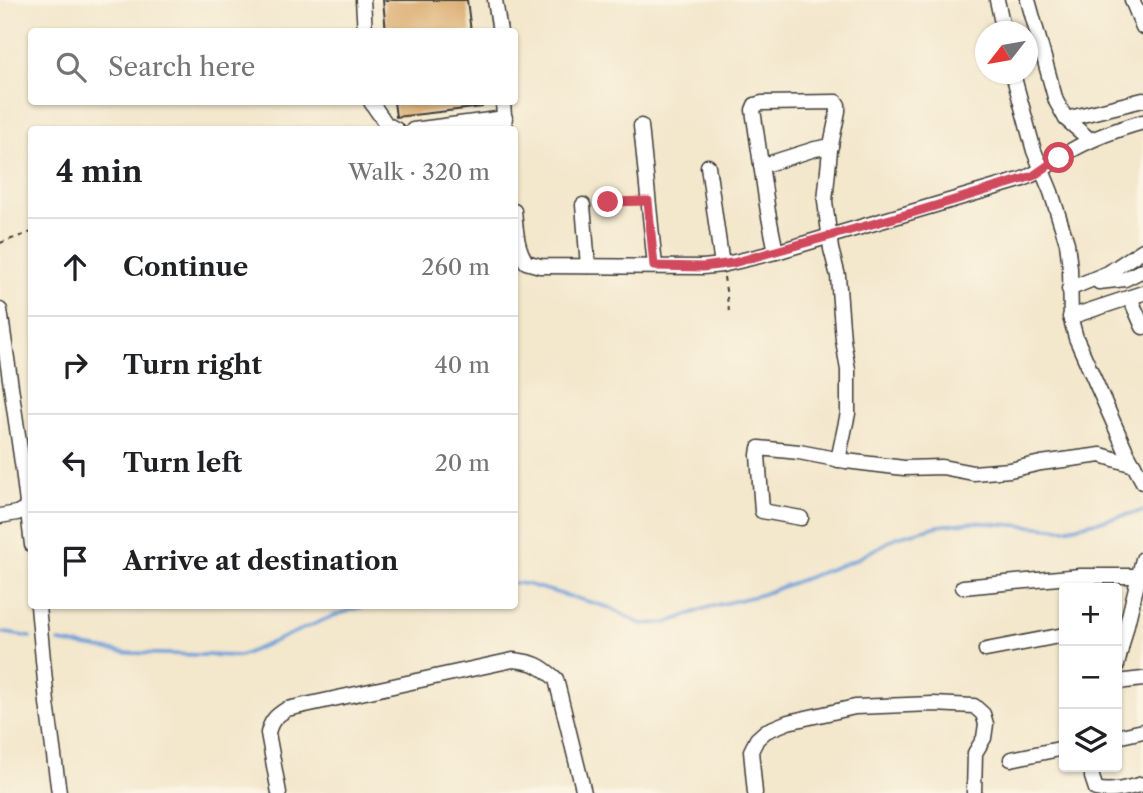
<!DOCTYPE html>
<html lang="en">
<head>
<meta charset="utf-8">
<style>
  :root { --surface:#fff; --page:#f6f6f6; --text:#202124; --muted:#757577; --line:#e0e0e0 }
  body { margin:0; font-family:"Libre Caslon Text",serif; background:var(--page); color:var(--text) }
  .controls { position:absolute; right:21px; bottom:21px; display:grid; overflow:hidden; border-radius:7px; box-shadow:0 2px 5px #0004 }
  .controls button { width:63px; height:63px; display:grid; place-items:center; padding:0; border:0; border-bottom:2px solid var(--line); background:var(--surface); color:var(--text); font:35px sans-serif }
  .compass { position:absolute; left:975px; top:21px; width:63px; height:63px; border-radius:50%; background:var(--surface); box-shadow:0 2px 5px #0004; rotate:239deg }
  .stop { position:absolute; width:21px; height:21px; margin:-16px; border:5px solid #d1495b; border-radius:50%; background:#fff }
  .stop.end { background:#d1495b; border-color:#fff; box-shadow:0 2px 7px #0008 }
  .list { margin:0; padding:0; list-style:none }
  h2 { display:flex; justify-content:space-between; align-items:center; height:91px; margin:0; padding:0 28px; font-size:30px }
  h2 small { font-size:23px; font-weight:400; color:var(--muted) }
  .list li { display:grid; grid-template-columns:46px 1fr auto; gap:21px; align-items:center; box-sizing:border-box; height:98px; padding:0 28px; border-top:2px solid var(--line) }
  .list b { display:block; font-size:26px; white-space:nowrap }
  .list em { font-size:23px; font-style:normal; color:var(--muted) }
  .icon { flex:none; width:38px; height:38px; fill:none; stroke:currentColor; stroke-width:2; stroke-linecap:round; stroke-linejoin:round }
  .map { position:relative; flex:none; width:1143px; height:793px; overflow:hidden }
  .search { position:absolute; background:var(--surface); box-shadow:0 2px 5px #0004; left:28px; top:28px; width:490px; height:77px; display:flex; align-items:center; gap:18px; box-sizing:border-box; padding:0 24px; border-radius:7px; color:var(--muted); font-size:26px }
  .panel { position:absolute; background:var(--surface); box-shadow:0 2px 5px #0004; left:28px; top:126px; width:490px; height:483px; border-radius:7px }
  .map>svg:first-child { display:block }
  .lines { fill:none; stroke-linecap:round; stroke-linejoin:round }
  .stream { stroke:#6d9ed7; stroke-width:3.5 }
  .building { fill:#d6a25e }
  .minor-casing { stroke:#3c3a36; stroke-width:17 }
  .path { stroke:#3c3a36; stroke-width:2; stroke-dasharray:5 5; stroke-linecap:butt }
  .minor { stroke:#fff; stroke-width:14 }
  .route { stroke:#d1495b; stroke-width:9 }
</style>
</head>
<body>
<div class="map">
<svg width="1143" height="793" viewBox="0 0 1143 793">
  <rect width="100%" height="100%" fill="#fcf5e5"/>
  <filter id="ink" filterUnits="userSpaceOnUse"><feTurbulence type="fractalNoise" baseFrequency=".0143" numOctaves="2"/><feDisplacementMap in="SourceGraphic" scale="14" xChannelSelector="R" yChannelSelector="G"/><feConvolveMatrix kernelMatrix="1 2 1 2 8 2 1 2 1" color-interpolation-filters="sRGB"/></filter>
  <filter id="wash" filterUnits="userSpaceOnUse"><feTurbulence type="fractalNoise" baseFrequency=".00686" numOctaves="4" result="noise"/><feDisplacementMap in="SourceGraphic" scale="28" xChannelSelector="R" yChannelSelector="G"/><feGaussianBlur stdDeviation="1.57" result="paint"/><feColorMatrix in="noise" values="0 0 0 0 0 0 0 0 0 0 0 0 0 0 0 0 0 1.4 0 .05"/><feComposite in="paint" operator="in"/></filter>
  <g filter="url(#wash)">
    <rect width="100%" height="100%" fill="#f3e7cc"/>
    <g class="lines">
      <g class="stream">
        <path d="M514,583L526,584L611,608L641,624L667,623L709,607L760,595L855,560L897,537L938,526L973,522L1065,529L1143,511"/>
        <path d="M0,632L30,637"/>
        <path d="M59,642L128,653L240,656L333,616L364,606"/>
      </g>
    </g>
    <g id="blocks">
      <g class="building">
        <path d="M383,0H467L471,32H386Z"/>
        <path d="M394,102H482V107L396,117Z"/>
      </g>
    </g>
  </g>
  <g filter="url(#ink)">
    <use href="#blocks" fill-opacity="0" stroke="#3c3a36" stroke-width="2"/>
    <g class="lines">
      <defs>
        <g id="minor">
          <path d="M363,0L365,32"/>
          <path d="M495,0L500,32"/>
          <path d="M997,0L1004,32"/>
          <path d="M1028,0L1056,101L1066,119L1090,140"/>
          <path d="M1132,0L1143,27"/>
          <path d="M1013,74L1034,151L1051,192L1067,243L1070,268L1071,320L1076,338L1126,451L1143,482"/>
          <path d="M371,102L386,124L397,130"/>
          <path d="M503,102L505,130"/>
          <path d="M1066,119L1143,100"/>
          <path d="M641,126L655,266"/>
          <path d="M413,130L505,118"/>
          <path d="M708,166L722,265"/>
          <path d="M761,166L815,149L831,146"/>
          <path d="M583,205L588,266"/>
          <path d="M514,211C516,229 516,247 526,262L540,266L703,267L722,265L776,252L1020,180C1039,174 1055,160 1072,150C1095,137 1118,129 1143,122"/>
          <path d="M776,252L768,212L753,110L755,105L762,103L836,102L838,105V111L830,150L825,201L831,249L838,276L843,340L848,370V413L838,460"/>
          <path d="M1099,282L1125,279L1143,270"/>
          <path d="M1069,289L1108,273L1143,250"/>
          <path d="M1130,298L1143,327"/>
          <path d="M0,310L23,470L32,545"/>
          <path d="M1070,317L1143,293"/>
          <path d="M0,516L17,513L28,507"/>
          <path d="M801,518L762,511L758,455L759,448L799,452L846,461L904,468L942,467L973,473L1010,470L1041,463L1101,455L1134,465"/>
          <path d="M963,587L1080,576H1139"/>
          <path d="M38,606L47,703L59,793"/>
          <path d="M986,650L1064,635"/>
          <path d="M1117,665L1143,559"/>
          <path d="M1117,682L1143,679"/>
          <path d="M1117,737L1143,731"/>
          <path d="M1011,759L1064,748"/>
          <path d="M1092,767V777L1096,789C1112,793 1127,788 1143,784"/>
          <path d="M279,793L268,733C271,720 276,716 287,709L513,660C534,662 540,665 556,679L584,793"/>
          <path d="M755,793L751,751L757,739L766,731L788,722L855,707L933,704L974,706L983,714L986,724L984,738L975,753L974,793"/>
        </g>
      </defs>
      <use href="#minor" class="minor-casing"/>
      <g class="path">
        <path d="M595,203L634,201"/>
        <path d="M0,243L32,232"/>
        <path d="M724,277L729,311"/>
      </g>
      <use href="#minor" class="minor"/>
    </g>
  </g>
  <g class="lines" filter="url(#ink)">
    <path class="route" d="M608,202L648,201L654,266L703,267L733,263L915,212L1020,180L1033,176L1059,158"/>
  </g>
</svg>
<div class="controls">
<button>+</button>
<button>−</button>
<button><svg class="icon" aria-label="layers" viewBox="0 0 24 24"><path d="M12 4l9 5-9 5-9-5zM3 14l9 5 9-5"/></svg></button>
</div>
<svg class="compass" viewBox="-18 -18 36 36"><path d="M0-13l5 13h-10z" fill="#e53935"/><path d="M0 13l5-13h-10z" fill="#757577"/></svg>
<div class="stop" style="left:1059px;top:158px"></div>
<div class="stop end" style="left:608px;top:202px"></div>
<div class="search"><svg class="icon" aria-label="search" viewBox="0 0 24 24"><circle cx="10" cy="10" r="6"/><path d="M15 15l6 6"/></svg>Search here</div>
<section class="panel">
<h2>4 min<small>Walk · 320 m</small></h2>
<ul class="list">
<li><svg class="icon" aria-label="ahead" viewBox="0 0 24 24"><path d="M12 20V5M6 11l6-6 6 6"/></svg><div><b>Continue</b></div><em>260 m</em></li>
<li><svg class="icon" aria-label="right" viewBox="0 0 24 24"><path d="M7 20v-9h11M14 6l5 5-5 5"/></svg><div><b>Turn right</b></div><em>40 m</em></li>
<li><svg class="icon" aria-label="left" viewBox="0 0 24 24"><path d="M17 20v-9H6M10 6l-5 5 5 5"/></svg><div><b>Turn left</b></div><em>20 m</em></li>
<li><svg class="icon" aria-label="arrive" viewBox="0 0 24 24"><path d="M6 21V4h12l-3 4 3 4H6"/></svg><div><b>Arrive at destination</b></div></li>
</ul>
</section>
</div>
</body>
</html>
